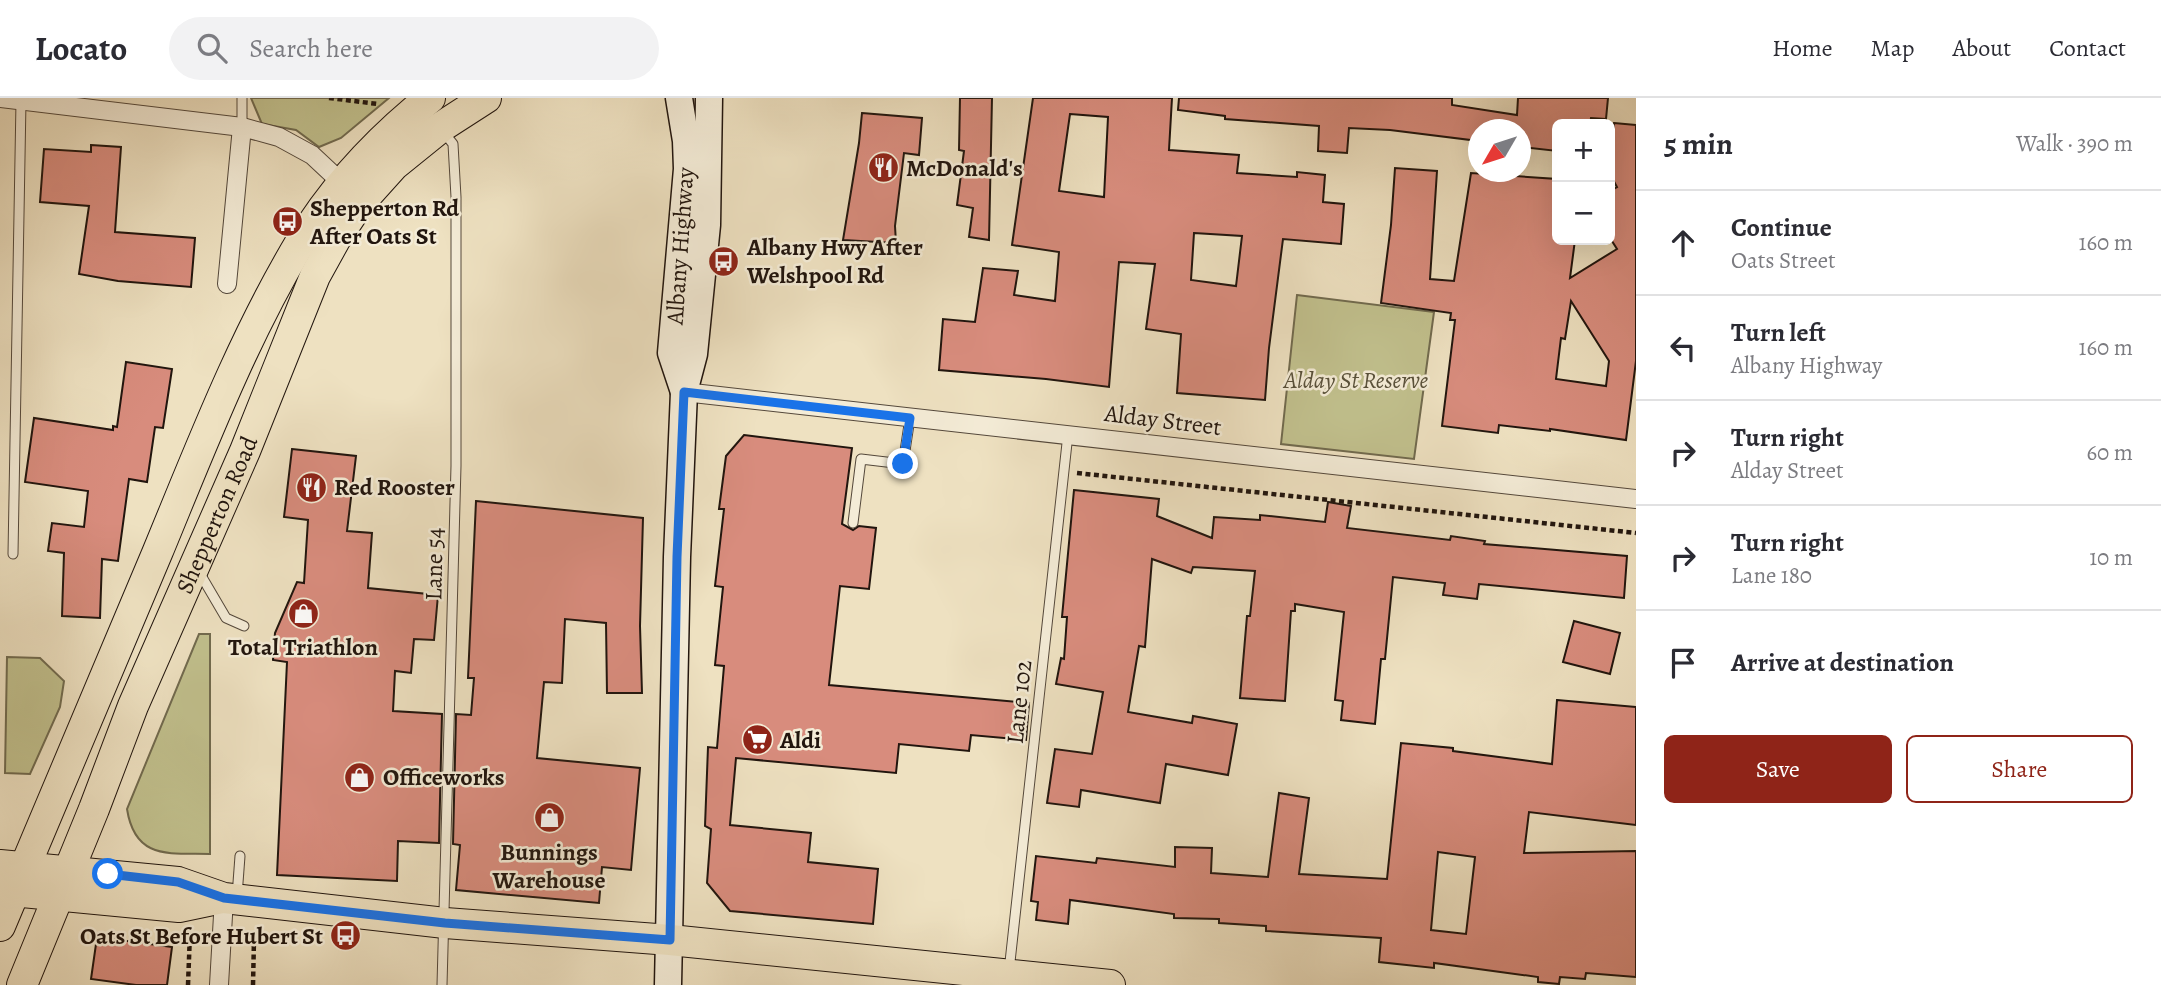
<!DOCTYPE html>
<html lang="en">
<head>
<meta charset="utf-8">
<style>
  :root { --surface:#fff; --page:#f2f2f3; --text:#2b2b33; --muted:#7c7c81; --line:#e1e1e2; --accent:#8f2418 }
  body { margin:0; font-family:Alegreya,serif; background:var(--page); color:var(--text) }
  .controls { position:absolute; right:21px; top:21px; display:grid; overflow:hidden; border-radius:10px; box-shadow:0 7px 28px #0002 }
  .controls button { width:63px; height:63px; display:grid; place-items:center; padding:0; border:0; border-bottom:2px solid var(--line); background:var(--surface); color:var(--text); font:35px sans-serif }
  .compass { position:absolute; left:1468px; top:21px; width:63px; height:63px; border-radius:50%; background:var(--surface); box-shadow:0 7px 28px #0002; rotate:231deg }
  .stop { position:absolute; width:21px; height:21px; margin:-16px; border:5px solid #1a73e8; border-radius:50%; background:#fff }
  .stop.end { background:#1a73e8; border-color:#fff; box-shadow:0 2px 7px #0008 }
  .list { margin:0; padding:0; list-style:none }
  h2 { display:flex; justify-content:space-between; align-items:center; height:91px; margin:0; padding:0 28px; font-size:30px }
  h2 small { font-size:23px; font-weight:400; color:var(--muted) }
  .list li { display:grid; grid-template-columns:46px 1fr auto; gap:21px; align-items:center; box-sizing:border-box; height:105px; padding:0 28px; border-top:2px solid var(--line) }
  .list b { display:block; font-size:26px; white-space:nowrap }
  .list p { margin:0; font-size:23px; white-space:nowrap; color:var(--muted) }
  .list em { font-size:23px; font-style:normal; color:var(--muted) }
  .actions { display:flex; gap:14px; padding:21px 28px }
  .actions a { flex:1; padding:16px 0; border:2px solid var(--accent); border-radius:10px; text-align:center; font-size:24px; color:var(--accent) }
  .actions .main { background:var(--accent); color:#fff }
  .icon { flex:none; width:38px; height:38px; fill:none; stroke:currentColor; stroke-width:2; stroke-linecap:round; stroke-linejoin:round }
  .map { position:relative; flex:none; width:1636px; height:887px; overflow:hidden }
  header { display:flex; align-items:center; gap:42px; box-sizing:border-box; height:98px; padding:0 35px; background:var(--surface); border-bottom:2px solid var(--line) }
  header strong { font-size:33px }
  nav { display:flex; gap:38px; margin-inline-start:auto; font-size:24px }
  .search { width:490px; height:63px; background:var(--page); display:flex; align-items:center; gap:18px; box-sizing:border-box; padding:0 24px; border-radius:38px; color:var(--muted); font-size:26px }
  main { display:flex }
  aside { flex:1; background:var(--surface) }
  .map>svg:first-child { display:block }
  .green { fill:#c1c08d; stroke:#716a4e; stroke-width:2 }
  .building { fill:#d88c7d; stroke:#21150e; stroke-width:2; fill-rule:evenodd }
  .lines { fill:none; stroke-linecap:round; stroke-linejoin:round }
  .service-casing { stroke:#54483b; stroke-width:11 }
  .minor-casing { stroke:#54483b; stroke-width:20 }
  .secondary-casing { stroke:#21150e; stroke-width:29 }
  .primary-casing { stroke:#21150e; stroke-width:32 }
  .trunk-casing { stroke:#21150e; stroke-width:32 }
  .path { stroke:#21150e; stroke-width:4.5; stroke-dasharray:5 3.5; stroke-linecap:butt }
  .service { stroke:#f4ecd7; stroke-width:9 }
  .minor { stroke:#f4ecd7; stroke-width:18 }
  .secondary { stroke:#f4ecd7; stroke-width:26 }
  .primary { stroke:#eee1c1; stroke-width:30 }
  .trunk { stroke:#eee1c1; stroke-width:30 }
  .route { stroke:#1a73e8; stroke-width:9 }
  .labels { text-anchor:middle; stroke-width:5; stroke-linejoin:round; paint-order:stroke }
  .poi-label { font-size:24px; font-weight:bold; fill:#21150e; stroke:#f4ecd7; text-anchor:start }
  .street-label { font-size:24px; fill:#21150e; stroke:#f4ecd7 }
  .park-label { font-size:24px; font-style:italic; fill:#59513a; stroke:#f4ecd7 }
</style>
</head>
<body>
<header>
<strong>Locato</strong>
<div class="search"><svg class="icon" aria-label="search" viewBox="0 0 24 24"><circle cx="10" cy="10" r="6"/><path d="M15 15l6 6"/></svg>Search here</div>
<nav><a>Home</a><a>Map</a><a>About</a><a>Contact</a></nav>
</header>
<main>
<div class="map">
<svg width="1636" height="887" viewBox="0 0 1636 887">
  <rect width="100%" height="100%" fill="#eee1c1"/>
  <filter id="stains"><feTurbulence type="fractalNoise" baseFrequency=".00286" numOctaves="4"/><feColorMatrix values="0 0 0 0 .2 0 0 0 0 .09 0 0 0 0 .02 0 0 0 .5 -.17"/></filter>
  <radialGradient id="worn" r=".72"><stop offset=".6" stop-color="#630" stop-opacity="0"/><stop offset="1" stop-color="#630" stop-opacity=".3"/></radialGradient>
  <g class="green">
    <path d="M251,0H389L341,40L319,49L296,32L262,26Z"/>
    <path d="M1297,197L1434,214L1414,361L1281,346Z"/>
    <path d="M199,536H210V756C169,755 135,762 127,711Z"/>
    <path d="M7,559L40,560L64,583L60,609L30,676L5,675Z"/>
  </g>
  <g class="building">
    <path d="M960,0H992L989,142L969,139L973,110L957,107L964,53L959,52Z"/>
    <path d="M1033,0H1172L1169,52L1239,57L1237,75L1297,79V74L1325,77L1323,104L1344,106L1341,146L1283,141L1269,250L1265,302L1177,295L1181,236L1146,231L1155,166L1119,164L1109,289L1046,281L939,272L943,221L975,224L983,170L1018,173L1014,197L1055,203L1059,154L1012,147ZM1070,16L1108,19L1104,99L1059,93ZM1194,135L1242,138L1236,188L1191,182Z"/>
    <path d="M1179,0H1452V7L1517,17L1518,0H1608L1606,21L1591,20L1590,26H1557V53L1521,49V32H1479V43L1390,32L1349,30L1347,55L1318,53L1319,28L1225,21V18L1178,12Z"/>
    <path d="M862,15L922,20L919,57L904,55L895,128L896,145L843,142L859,45Z"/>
    <path d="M1614,25L1636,27V263L1626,342L1550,331V333L1499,327L1498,335L1442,328L1455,222H1450L1451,215L1381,205L1391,127L1395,70L1437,73L1430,181L1454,183L1471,75L1557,81V142H1575L1570,180L1617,151L1610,140V93L1617,89L1610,76ZM1571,203L1609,263L1606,288L1556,281L1561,240L1565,241Z"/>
    <path d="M91,47L121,49L115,134L195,140L191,189L118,183L79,176L89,108L40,104L44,51L91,54Z"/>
    <path d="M126,264L172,271L163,330L155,329L147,384L129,381L118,463L102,461L100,520L62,518L64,455L48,453L52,425L84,429L88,393L25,384L34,320L113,332V328L117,329Z"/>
    <path d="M744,337L852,350L842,426L853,432L859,428L876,430L869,491L840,488L829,587L1029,605L1026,642L971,637L969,653L899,646L896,675L736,660L730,727L811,735L808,764L878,771L873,826L730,813L707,785L711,731L705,728L708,649L717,650L724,568L715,567L723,489L715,488L724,411H719L726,358Z"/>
    <path d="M292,351L356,358L347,433L372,435L368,490L438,497L434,542L414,541L411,575L395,573L393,613L442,616L439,745L398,743L397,783L277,777L287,564L273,562L275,535L297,484L304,485L308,422L284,419Z"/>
    <path d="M1074,392L1159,401L1157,418L1212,440L1214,419L1260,422V417L1325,424L1328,404L1351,408L1347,430L1450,442L1451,438L1485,443L1484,446L1627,458L1624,500L1479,486L1477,501L1443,497L1445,485L1393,479L1385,561H1381L1375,626L1341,622L1343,603L1335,602L1344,514L1295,506V513H1291L1285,603L1240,600L1247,518H1250L1255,473L1193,469L1191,475L1152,461L1145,549L1139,548L1128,614L1192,625L1193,618L1237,626L1228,677L1166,666L1160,705L1081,692L1079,709L1047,705L1055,651L1092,656L1103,594L1056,586L1061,560L1064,561L1067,519H1062Z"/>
    <path d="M476,403L643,420L640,528L642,595H607L606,525L565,521L562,585L544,584L537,660L640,670L631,772L602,769L599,805L456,792L460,747L453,746L456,616L471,617L474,580H468Z"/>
    <path d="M1574,523L1620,535L1610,576L1563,564Z"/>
    <path d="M1557,602L1636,609V727L1529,714L1524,755L1636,753V879L1586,875L1585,881L1560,879L1559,886L1538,884V879L1434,865V870L1379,864L1381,840L1266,833V828L1219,825V821L1174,820V816L1070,802L1068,826L1036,822L1038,804L1031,803L1036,758L1096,765L1097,760L1175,769V749L1212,750L1211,775L1268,779L1279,695L1309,700L1299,776L1387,781L1401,645L1453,650V653L1552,666ZM1438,754L1475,759L1466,836L1431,832Z"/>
    <path d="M97,839L172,849L167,887H136L91,881Z"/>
  </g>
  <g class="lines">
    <defs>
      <g id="service">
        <path d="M242,29V0"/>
        <path d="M853,425L861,361L903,366L910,320"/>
        <path d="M13,456L21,3"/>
        <path d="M199,474L226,520L244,528"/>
        <path d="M237,798L240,758"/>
        <path d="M1009,873L1068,336"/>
        <path d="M442,887L456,368V99L453,46L442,32"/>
      </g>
      <g id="minor">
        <path d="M1,0L242,29L279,39L312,57L343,86"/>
        <path d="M227,186L242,29"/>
        <path d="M684,294L1636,401"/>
        <path d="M219,887L224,800"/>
      </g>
      <g id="secondary">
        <path d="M679,0L686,43L687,71L671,255L684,294"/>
        <path d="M668,887L677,459L684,294L694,256L707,127L709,0"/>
      </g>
      <g id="primary">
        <path d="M0,767L178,784L224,800L445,825L670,842L1110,887"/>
        <path d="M0,792L179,809L222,800"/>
      </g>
      <g id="trunk">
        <path d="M0,828C52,703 105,578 158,453C201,349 242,242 300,145C333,90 380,40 430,0"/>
        <path id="s1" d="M22,887L94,711L133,608L245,353L315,178L336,140L358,107L394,67L441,29L486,0"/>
      </g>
    </defs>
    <use href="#service" class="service-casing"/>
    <use href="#minor" class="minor-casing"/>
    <use href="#secondary" class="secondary-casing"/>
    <use href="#primary" class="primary-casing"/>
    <use href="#trunk" class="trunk-casing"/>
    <g class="path">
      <path d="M329,0L378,6"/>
      <path d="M1077,375L1636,435"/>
      <path d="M188,887L190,835"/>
      <path d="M253,887L254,841"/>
    </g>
    <use href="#service" class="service"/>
    <use href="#minor" class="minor"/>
    <use href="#secondary" class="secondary"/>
    <use href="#primary" class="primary"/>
    <use href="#trunk" class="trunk"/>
  </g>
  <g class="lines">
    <path class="route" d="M108,776L178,784L224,800L445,825L670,842L677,459L684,294L910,320L903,366"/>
  </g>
  <defs>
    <symbol id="restaurant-disc" viewBox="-11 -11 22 22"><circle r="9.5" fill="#8f2418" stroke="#f4ecd7"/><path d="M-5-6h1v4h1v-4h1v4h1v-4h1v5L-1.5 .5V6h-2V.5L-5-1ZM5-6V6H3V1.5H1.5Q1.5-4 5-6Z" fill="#fff"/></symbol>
    <symbol id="bus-disc" viewBox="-11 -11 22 22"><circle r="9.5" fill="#8f2418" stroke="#f4ecd7"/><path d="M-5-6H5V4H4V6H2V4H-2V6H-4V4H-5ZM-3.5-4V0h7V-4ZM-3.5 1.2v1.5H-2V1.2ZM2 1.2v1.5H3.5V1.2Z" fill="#fff"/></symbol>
    <symbol id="shop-disc" viewBox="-11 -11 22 22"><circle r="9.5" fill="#8f2418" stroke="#f4ecd7"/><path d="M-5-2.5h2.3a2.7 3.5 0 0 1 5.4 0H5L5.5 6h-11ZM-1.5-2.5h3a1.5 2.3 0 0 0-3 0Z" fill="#fff"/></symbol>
    <symbol id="supermarket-disc" viewBox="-11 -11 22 22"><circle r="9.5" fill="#8f2418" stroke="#f4ecd7"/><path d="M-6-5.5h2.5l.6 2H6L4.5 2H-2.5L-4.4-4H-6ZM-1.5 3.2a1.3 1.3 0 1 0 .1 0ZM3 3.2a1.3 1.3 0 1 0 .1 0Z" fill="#fff"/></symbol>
  </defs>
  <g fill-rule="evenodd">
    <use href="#restaurant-disc" x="866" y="52" width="35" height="35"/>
    <use href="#bus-disc" x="270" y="106" width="35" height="35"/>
    <use href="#bus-disc" x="706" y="146" width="35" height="35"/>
    <use href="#restaurant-disc" x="294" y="372" width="35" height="35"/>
    <use href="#shop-disc" x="286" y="498" width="35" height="35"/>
    <use href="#supermarket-disc" x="740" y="624" width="35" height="35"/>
    <use href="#shop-disc" x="342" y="662" width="35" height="35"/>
    <use href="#shop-disc" x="532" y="702" width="35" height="35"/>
    <use href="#bus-disc" x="328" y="820" width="35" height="35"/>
  </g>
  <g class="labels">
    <g class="poi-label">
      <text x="906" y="78">McDonald's</text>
      <text x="310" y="118">Shepperton Rd<tspan x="310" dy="28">After Oats St</tspan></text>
      <text x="747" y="157">Albany Hwy After<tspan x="747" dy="28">Welshpool Rd</tspan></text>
      <text x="334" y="397">Red Rooster</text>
      <text x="303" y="557" text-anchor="middle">Total Triathlon</text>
      <text x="780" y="650">Aldi</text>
      <text x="383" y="687">Officeworks</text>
      <text x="549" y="762" text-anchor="middle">Bunnings<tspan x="549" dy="28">Warehouse</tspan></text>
      <text x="323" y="846" text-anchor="end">Oats St Before Hubert St</text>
    </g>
    <g class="street-label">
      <text transform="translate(680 148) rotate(-86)" y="8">Albany Highway</text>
      <text transform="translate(1163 322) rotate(7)" y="8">Alday Street</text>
      <text dy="8" stroke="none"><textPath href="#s1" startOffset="509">Shepperton Road</textPath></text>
      <text transform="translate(434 466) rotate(-89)" y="8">Lane 54</text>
      <text transform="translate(1019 604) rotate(-84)" y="8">Lane 102</text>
    </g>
    <g class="park-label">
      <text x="1356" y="290">Alday St Reserve</text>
    </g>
  </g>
  <rect width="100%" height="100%" filter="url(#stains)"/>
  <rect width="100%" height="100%" fill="url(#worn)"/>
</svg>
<div class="controls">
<button>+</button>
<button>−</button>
</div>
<svg class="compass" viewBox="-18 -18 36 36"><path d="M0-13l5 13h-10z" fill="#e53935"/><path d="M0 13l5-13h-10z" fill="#7c7c81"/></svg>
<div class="stop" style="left:108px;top:776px"></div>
<div class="stop end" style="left:903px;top:366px"></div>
</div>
<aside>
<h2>5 min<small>Walk · 390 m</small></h2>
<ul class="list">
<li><svg class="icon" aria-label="ahead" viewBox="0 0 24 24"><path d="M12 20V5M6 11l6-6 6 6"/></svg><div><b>Continue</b><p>Oats Street</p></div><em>160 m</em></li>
<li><svg class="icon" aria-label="left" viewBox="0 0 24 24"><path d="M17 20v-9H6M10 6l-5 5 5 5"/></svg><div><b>Turn left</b><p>Albany Highway</p></div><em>160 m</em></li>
<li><svg class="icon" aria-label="right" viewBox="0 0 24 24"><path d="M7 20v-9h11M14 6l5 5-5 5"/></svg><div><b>Turn right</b><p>Alday Street</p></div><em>60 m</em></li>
<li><svg class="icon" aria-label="right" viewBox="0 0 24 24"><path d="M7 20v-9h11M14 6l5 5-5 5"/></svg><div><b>Turn right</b><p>Lane 180</p></div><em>10 m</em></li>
<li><svg class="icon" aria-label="arrive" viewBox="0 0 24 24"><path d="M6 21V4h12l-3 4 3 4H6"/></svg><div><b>Arrive at destination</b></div></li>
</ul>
<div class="actions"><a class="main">Save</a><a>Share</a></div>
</aside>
</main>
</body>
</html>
